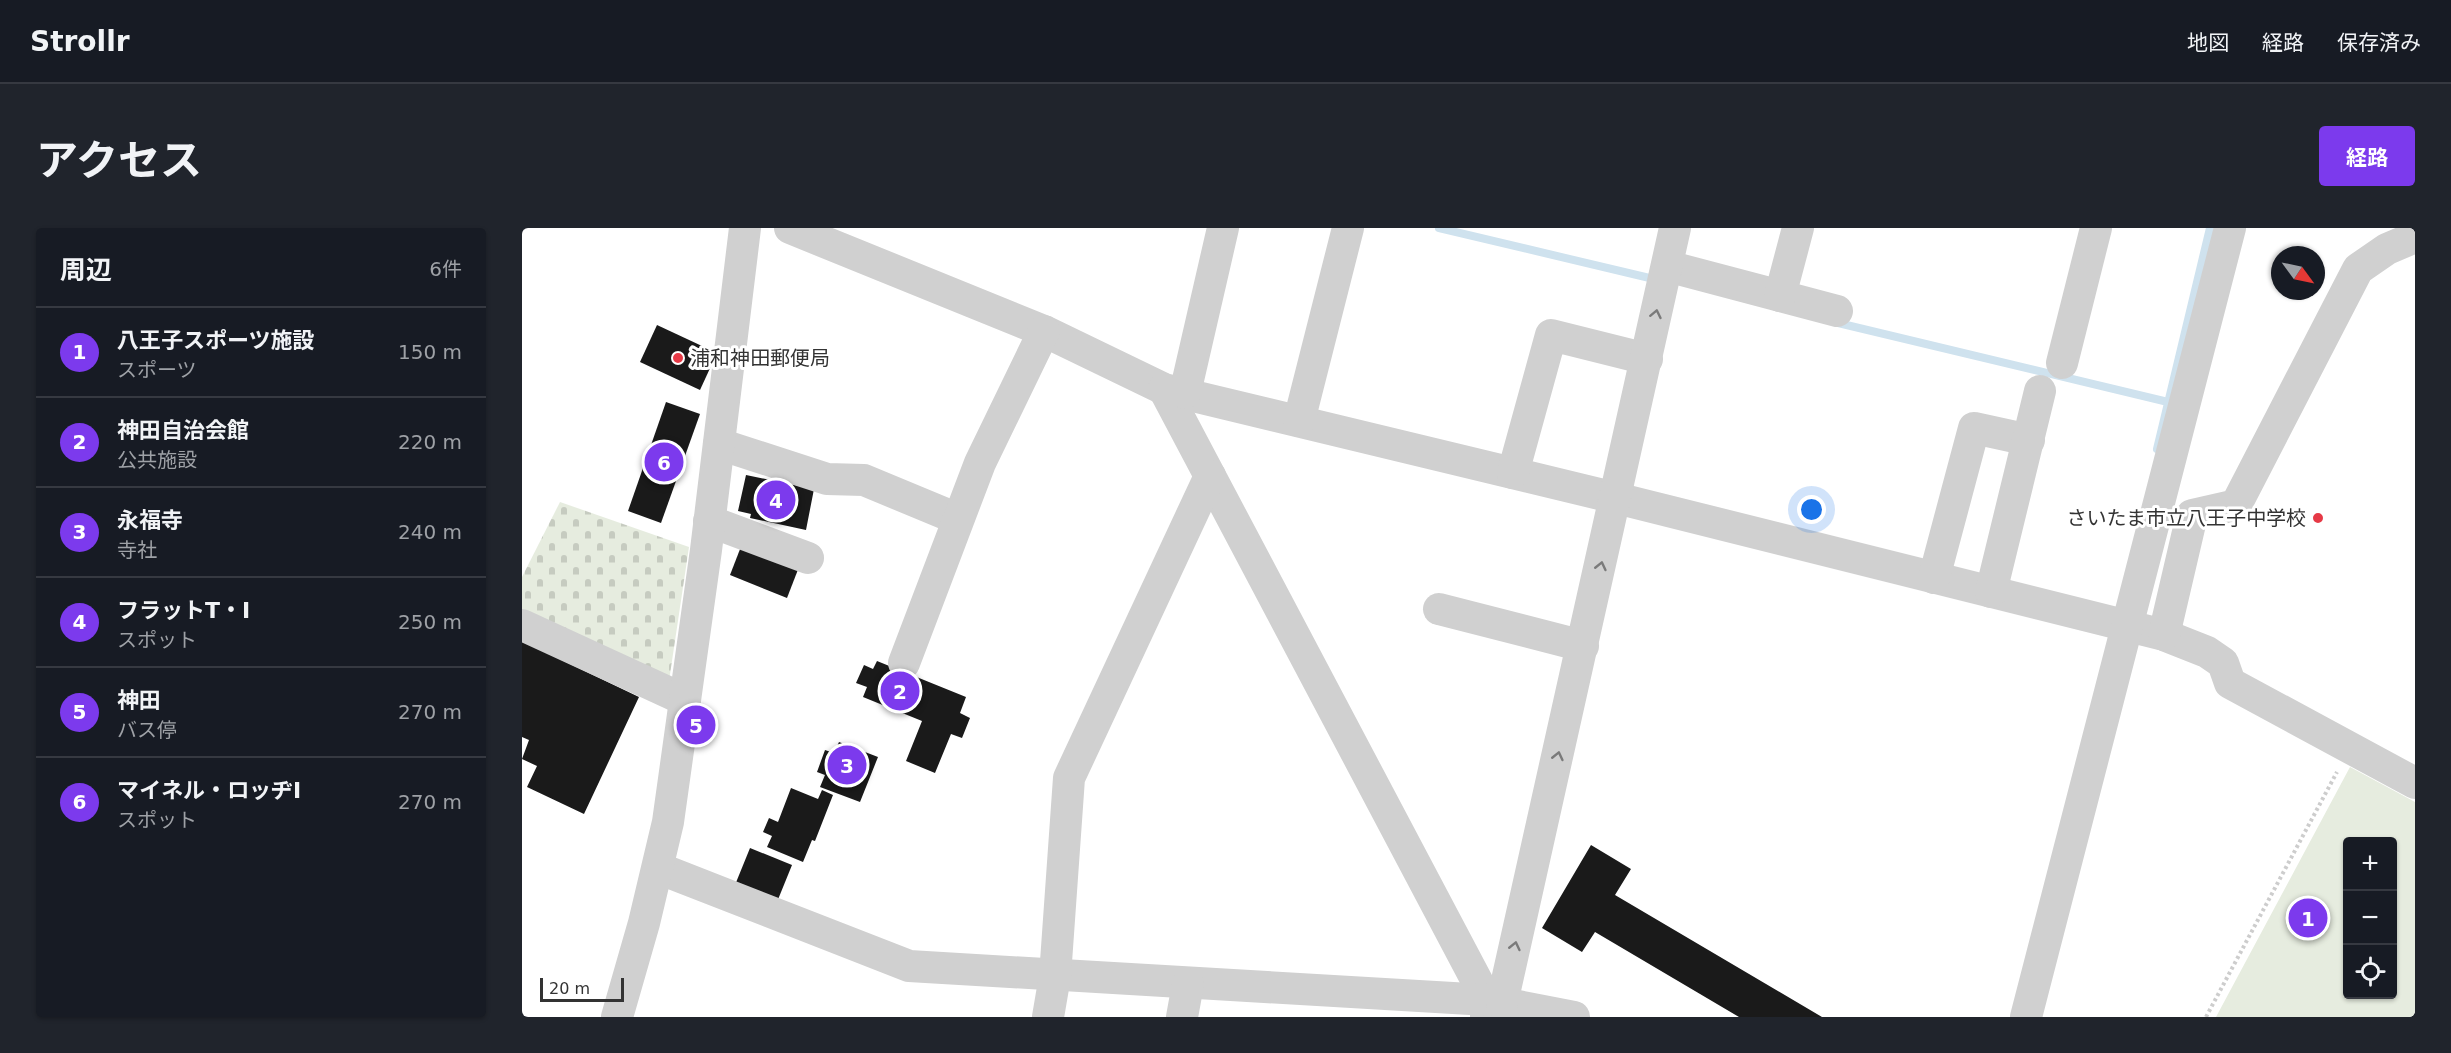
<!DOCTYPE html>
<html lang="ja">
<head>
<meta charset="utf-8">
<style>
  :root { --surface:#171b24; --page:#20242c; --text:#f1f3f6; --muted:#9ea1a6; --line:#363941; --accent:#7c3aed }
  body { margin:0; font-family:"DejaVu Sans","Noto Sans JP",sans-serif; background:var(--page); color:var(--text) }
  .controls { position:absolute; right:18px; bottom:18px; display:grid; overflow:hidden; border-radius:6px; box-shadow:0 2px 4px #0004 }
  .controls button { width:54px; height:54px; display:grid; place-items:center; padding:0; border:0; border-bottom:2px solid var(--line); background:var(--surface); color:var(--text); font:30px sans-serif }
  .compass { position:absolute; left:1749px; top:18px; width:54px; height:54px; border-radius:50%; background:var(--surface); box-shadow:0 2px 4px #0004; rotate:123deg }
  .scale { position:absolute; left:18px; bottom:15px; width:84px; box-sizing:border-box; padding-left:6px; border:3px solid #333; border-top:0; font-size:16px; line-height:21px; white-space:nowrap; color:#333; -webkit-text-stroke:4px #fff; paint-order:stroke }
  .you { position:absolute; left:1290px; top:282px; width:21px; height:21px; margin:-15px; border:4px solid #fff; border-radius:50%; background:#1a73e8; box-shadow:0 0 0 9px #1a73e833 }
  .badge { display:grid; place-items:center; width:39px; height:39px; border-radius:50%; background:var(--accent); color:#fff; font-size:20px; font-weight:700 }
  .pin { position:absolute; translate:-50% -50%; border:3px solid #fff; box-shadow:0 2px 6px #0006 }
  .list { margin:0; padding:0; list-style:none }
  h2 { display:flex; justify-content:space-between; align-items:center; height:78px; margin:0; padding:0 24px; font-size:26px }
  h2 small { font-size:20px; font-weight:400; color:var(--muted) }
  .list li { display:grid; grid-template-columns:39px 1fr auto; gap:18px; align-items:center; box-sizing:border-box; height:90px; padding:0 24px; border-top:2px solid var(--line) }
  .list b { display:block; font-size:22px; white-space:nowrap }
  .list p { margin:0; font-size:20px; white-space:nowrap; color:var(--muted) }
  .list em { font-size:20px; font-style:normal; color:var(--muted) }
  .icon { flex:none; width:33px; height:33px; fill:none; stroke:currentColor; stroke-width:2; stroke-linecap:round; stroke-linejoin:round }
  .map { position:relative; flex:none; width:1893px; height:789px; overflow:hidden; border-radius:6px }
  header { display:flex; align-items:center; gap:36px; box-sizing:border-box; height:84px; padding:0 30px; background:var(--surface); border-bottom:2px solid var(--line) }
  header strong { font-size:28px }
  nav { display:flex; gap:33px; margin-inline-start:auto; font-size:21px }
  .intro { display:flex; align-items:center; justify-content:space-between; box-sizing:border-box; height:144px; padding:0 36px }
  h1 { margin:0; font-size:42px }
  .button { padding:15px 27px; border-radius:6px; background:var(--accent); color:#fff; font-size:21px; font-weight:700 }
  main { display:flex; gap:36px; padding:0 36px }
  aside { flex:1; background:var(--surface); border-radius:6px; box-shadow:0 2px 4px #0004 }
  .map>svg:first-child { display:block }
  .cemetery { fill:url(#cemetery-stones) }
  .garden { fill:#e6ecdf; fill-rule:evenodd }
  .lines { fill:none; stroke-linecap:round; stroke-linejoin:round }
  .stream { stroke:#cfe2ee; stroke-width:8 }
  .building { fill:#1a1a1a }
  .path { stroke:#cdcdcd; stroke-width:4; stroke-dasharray:3 3; stroke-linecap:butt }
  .minor { stroke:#d0d0d0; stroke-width:32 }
  .oneway { stroke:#7a7a7a }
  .poi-dot { fill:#e63946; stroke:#fff; stroke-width:2 }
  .labels { text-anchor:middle; stroke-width:6; stroke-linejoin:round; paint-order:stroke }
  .poi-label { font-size:20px; fill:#333; stroke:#fff; text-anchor:start }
</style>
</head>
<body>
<header>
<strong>Strollr</strong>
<nav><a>地図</a><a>経路</a><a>保存済み</a></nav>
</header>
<div class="intro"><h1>アクセス</h1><a class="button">経路</a></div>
<main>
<aside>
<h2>周辺<small>6件</small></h2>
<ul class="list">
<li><span class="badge">1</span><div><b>八王子スポーツ施設</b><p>スポーツ</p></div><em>150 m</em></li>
<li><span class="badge">2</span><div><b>神田自治会館</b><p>公共施設</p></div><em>220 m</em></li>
<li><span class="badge">3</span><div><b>永福寺</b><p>寺社</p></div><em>240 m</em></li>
<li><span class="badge">4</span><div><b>フラットT・I</b><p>スポット</p></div><em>250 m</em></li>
<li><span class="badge">5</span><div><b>神田</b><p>バス停</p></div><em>270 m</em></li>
<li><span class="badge">6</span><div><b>マイネル・ロッヂⅠ</b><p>スポット</p></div><em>270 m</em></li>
</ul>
</aside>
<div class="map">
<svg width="1893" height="789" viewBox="0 0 1893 789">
  <defs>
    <pattern id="cemetery-stones" width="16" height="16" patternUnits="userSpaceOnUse" patternTransform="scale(1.5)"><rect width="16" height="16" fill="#e6ecdf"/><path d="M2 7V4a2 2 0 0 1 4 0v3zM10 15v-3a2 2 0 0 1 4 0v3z" fill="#c6cbc0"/></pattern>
  </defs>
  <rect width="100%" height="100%" fill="#fff"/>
  <path class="cemetery" d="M38,274L167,319L147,453L0,386V349Z"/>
  <path class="garden" d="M1828,539L1893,574V789H1694ZM1826,614H1870V766H1826Z"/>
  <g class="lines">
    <g class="stream">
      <path d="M917,0L1136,52"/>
      <path d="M1312,94L1646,174"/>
      <path d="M1635,221L1688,0"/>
    </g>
  </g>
  <g class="building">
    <path d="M135,97L195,125L178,162L118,134Z"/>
    <path d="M144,174L178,186L139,295L106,283Z"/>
    <path d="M224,247L292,261L284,302L228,290L229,286L216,283Z"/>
    <path d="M220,316L277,339L265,370L208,347Z"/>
    <path d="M0,413L117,469L62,586L5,559L15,538L0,531L7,512L0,509Z"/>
    <path d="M355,433L444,469L438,485L448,490L440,510L429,506L413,545L384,533L400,493L341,469L345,459L334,455L342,437L351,441Z"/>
    <path d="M317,514L356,529L338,574L298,559L303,547L295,544L303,522L312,525Z"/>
    <path d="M269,560L296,571L300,562L311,567L293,613L290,612L281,634L245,619L250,608L241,604L247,590L256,594Z"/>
    <path d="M1069,617L1109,641L1093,667L1300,789H1217L1073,704L1060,724L1020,700Z"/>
    <path d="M228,620L270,637L255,674L213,657Z"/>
  </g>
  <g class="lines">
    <path class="path" d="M1684,789L1815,544"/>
    <g class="minor">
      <path d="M268,0L522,103L642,161L1094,270L1642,407L1685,424L1701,435L1708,455L1893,555"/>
      <path d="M1145,38L1315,83"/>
      <path d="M1258,68L1276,0"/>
      <path d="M1540,135L1574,0"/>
      <path d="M642,161L965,772L964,788"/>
      <path d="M663,165L701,0"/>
      <path d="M777,193L826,0"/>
      <path d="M197,216L305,251L342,252L436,291"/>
      <path d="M991,245L1029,107L1125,131"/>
      <path d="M187,293L286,330"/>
      <path d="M1412,350L1452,200L1507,212"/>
      <path d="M1469,364L1518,163"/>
      <path d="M917,381L1061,418"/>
      <path d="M0,397L163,472"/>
      <path d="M1642,407L1670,287L1714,277L1836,41L1865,21L1893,9"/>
      <path d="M382,435L458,235L522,103"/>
      <path d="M136,640L387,738L965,772L1052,789"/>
      <path d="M980,775L1153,0"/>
      <path d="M95,789L122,695L146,594L184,322L223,0"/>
      <path d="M526,789L533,748L547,550L688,248"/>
      <path d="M660,789L666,756"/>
      <path d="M1504,789L1708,0"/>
    </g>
  </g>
  <defs><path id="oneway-chevron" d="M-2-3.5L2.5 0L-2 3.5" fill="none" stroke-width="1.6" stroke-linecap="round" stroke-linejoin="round" transform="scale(1.5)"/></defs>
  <g class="oneway">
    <use href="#oneway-chevron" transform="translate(1134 86) rotate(-78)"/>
    <use href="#oneway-chevron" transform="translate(1079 338) rotate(-77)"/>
    <use href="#oneway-chevron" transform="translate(1036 528) rotate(-77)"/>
    <use href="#oneway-chevron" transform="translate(993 718) rotate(-77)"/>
  </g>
  <g class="poi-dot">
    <circle cx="156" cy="130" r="6"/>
    <circle cx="1796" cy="290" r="6"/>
  </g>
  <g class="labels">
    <g class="poi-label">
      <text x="168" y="137">浦和神田郵便局</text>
      <text x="1784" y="297" text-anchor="end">さいたま市立八王子中学校</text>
    </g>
  </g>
</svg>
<div class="controls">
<button>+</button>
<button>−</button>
<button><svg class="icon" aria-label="locate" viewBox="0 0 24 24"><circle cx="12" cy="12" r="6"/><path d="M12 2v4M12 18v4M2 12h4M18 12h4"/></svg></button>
</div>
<svg class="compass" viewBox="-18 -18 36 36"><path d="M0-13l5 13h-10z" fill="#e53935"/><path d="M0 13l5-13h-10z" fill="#9ea1a6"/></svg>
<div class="scale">20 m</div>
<div class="you"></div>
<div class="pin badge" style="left:1786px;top:690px">1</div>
<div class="pin badge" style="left:378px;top:463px">2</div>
<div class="pin badge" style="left:325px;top:537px">3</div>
<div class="pin badge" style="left:254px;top:272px">4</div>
<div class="pin badge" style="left:174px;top:497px">5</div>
<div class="pin badge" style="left:142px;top:234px">6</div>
</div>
</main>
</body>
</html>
